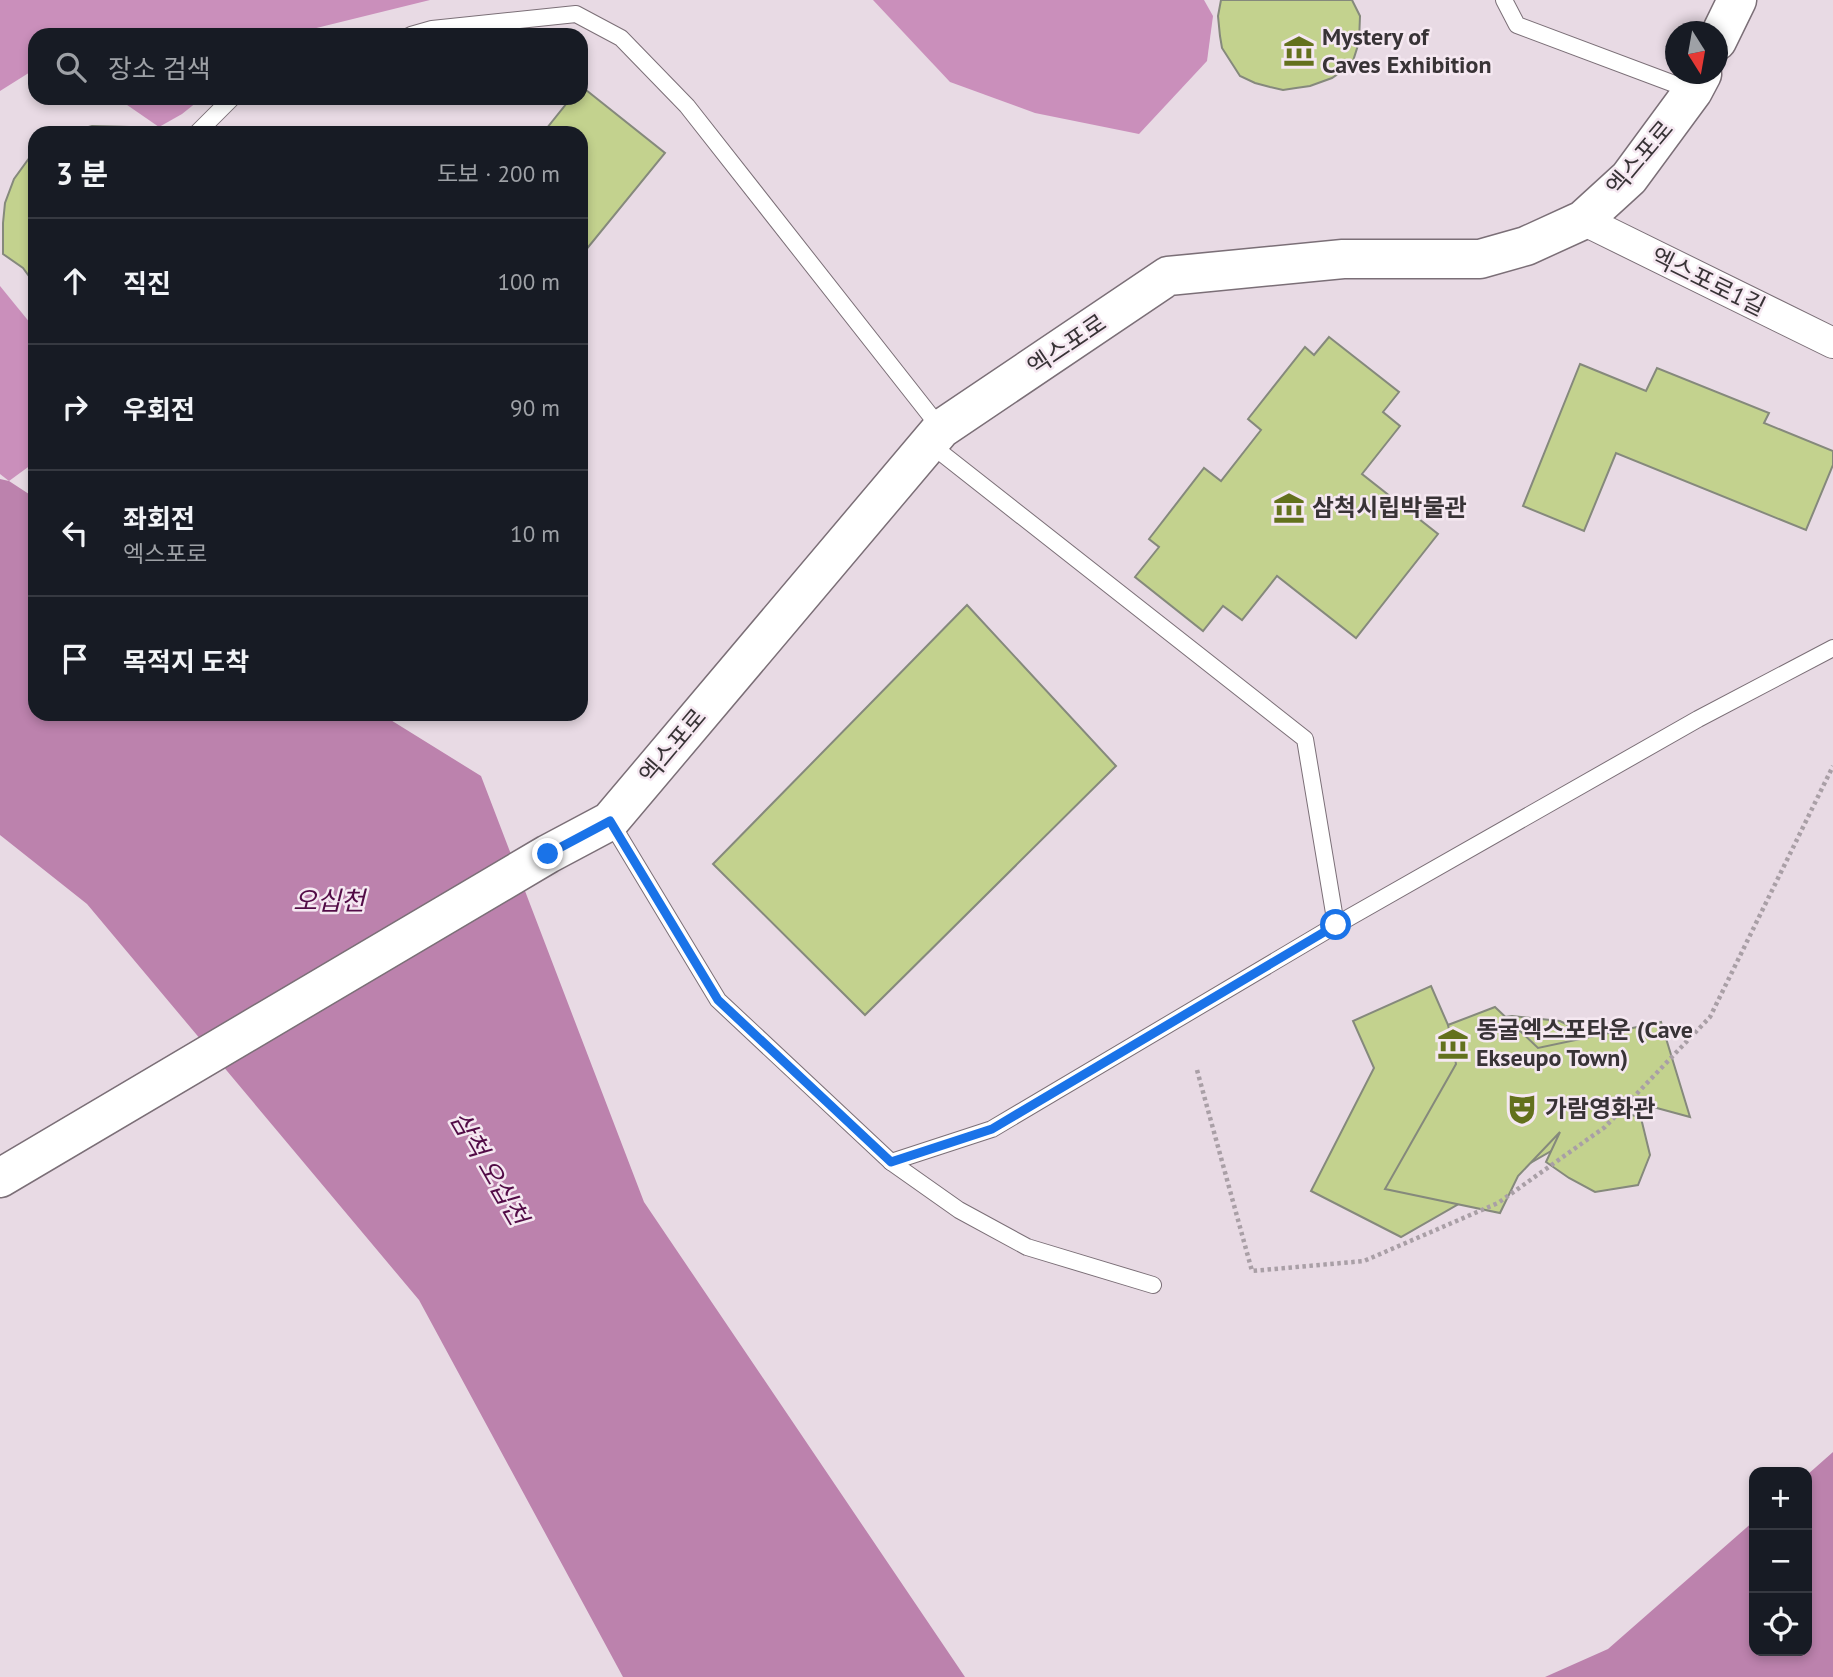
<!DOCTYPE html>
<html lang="ko">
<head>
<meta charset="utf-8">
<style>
  :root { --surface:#171b24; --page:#20242c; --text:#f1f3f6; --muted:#9ea1a6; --line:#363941 }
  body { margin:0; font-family:"PT Sans","Noto Sans KR",sans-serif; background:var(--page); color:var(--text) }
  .controls { position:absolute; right:21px; bottom:21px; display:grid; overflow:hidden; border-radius:14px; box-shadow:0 4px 10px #0003 }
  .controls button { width:63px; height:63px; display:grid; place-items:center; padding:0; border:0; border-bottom:2px solid var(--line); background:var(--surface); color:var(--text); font:35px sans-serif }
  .compass { position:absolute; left:1665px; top:21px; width:63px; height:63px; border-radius:50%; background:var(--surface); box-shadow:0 4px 10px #0003; rotate:169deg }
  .stop { position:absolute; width:21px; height:21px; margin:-16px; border:5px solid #1a73e8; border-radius:50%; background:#fff }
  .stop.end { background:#1a73e8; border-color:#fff; box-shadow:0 2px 7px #0008 }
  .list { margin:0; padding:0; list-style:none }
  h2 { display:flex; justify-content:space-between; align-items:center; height:91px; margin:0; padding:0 28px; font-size:30px }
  h2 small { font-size:23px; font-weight:400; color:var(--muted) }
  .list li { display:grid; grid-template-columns:46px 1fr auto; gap:21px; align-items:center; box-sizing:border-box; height:126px; padding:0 28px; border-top:2px solid var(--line) }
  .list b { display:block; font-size:26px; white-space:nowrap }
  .list p { margin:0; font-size:23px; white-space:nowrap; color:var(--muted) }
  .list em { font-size:23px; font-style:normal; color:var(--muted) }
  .icon { flex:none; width:38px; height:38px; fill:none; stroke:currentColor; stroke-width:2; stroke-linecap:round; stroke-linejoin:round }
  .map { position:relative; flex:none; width:1833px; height:1677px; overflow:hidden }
  .search { position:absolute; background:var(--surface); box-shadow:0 4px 10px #0003; left:28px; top:28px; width:560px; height:77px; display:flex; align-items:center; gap:18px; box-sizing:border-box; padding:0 24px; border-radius:21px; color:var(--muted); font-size:26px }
  .panel { position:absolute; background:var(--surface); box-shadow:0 4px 10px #0003; left:28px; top:126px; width:560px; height:595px; border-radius:21px }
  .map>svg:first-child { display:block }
  .forest { fill:#ca8fbb }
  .water { fill:#bc82ad }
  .building { fill:#c3d28e; stroke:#85897c; stroke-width:2 }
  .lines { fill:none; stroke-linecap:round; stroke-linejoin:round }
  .service-casing { stroke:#7b6f77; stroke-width:18 }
  .minor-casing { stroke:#7b6f77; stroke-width:32 }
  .tertiary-casing { stroke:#7b6f77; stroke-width:41 }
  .path { stroke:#a99fa6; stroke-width:4.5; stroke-dasharray:3.5 3.5; stroke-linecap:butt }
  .service { stroke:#fff; stroke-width:16 }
  .minor { stroke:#fff; stroke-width:30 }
  .tertiary { stroke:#fff; stroke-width:38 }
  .route { stroke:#1a73e8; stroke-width:9 }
  .labels { text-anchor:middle; stroke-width:5; stroke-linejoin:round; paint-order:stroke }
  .poi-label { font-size:24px; font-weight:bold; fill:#383336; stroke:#f5e8f1; text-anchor:start }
  .street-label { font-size:24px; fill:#383336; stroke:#f5e8f1 }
  .water-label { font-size:26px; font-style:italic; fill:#520b46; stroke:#f5e8f1 }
</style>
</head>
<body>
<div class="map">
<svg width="1833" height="1677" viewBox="0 0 1833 1677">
  <rect width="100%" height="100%" fill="#e8dae4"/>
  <g class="forest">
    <path d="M0,0H430L288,35H35V69L0,91Z"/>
    <path d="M873,0H1204L1213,16L1207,61L1139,134L1035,113L950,82Z"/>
    <path d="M117,98H202L182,114L159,127Z"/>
    <path d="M0,286L35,329V462L9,481L0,474Z"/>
  </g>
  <g class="water">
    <path d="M0,479L9,481L35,498V714H381L481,776L644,1202L965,1677H623L419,1300L87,904L0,835Z"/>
    <path d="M1833,1452V1677H1545L1608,1649L1754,1521V1651H1807V1475Z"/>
  </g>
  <g class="building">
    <path d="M1221,0H1352L1360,16L1359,42L1352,64L1332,78L1310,86L1296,88L1283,90L1270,87L1255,83L1240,76L1222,48L1220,36L1218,16Z"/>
    <path d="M581,86L665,153L581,256V133H543L571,98H581Z"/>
    <path d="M92,126L130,127L147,133H66Z"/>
    <path d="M35,150V282L34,283L23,268L3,254V223L5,203L14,179Z"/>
    <path d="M1329,337L1399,392L1383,412L1400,426L1362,474L1438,534L1356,638L1277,576L1242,620L1223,606L1203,631L1135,577L1159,547L1149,539L1204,468L1221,481L1261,430L1248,419L1305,347L1314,355Z"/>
    <path d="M1580,364L1646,391L1657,368L1769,413L1764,423L1833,451V465L1806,530L1616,453L1584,531L1523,506Z"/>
    <path d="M967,605L1116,766L865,1015L713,864Z"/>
    <path d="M1431,986L1448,1025L1512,1016L1560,1021L1588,1035L1593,1127L1401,1237L1311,1191L1374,1068L1353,1021Z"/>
    <path d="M1495,1007L1538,1048L1661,1022L1690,1117L1620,1098L1591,1101L1641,1118L1650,1155L1638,1185L1595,1192L1569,1178L1546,1162L1560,1132L1518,1176L1500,1213L1385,1189L1456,1064L1448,1025Z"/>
  </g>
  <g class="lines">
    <defs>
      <g id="service">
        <path d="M1504,0L1517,25L1693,91"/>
        <path d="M411,35L432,29L576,14L621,38L687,106L941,429"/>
        <path d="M197,133L232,98"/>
        <path d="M930,444L1305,739L1336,925"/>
        <path d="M610,821L718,1000L891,1162L959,1210L1027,1247L1153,1285"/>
        <path d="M891,1162L992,1129L1336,925L1698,719L1833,648"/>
      </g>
      <path id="minor" d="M1583,220L1833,343"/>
      <g id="tertiary">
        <path d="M1717,41L1737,0"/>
        <path d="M0,1178L548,854L610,821L941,429L1168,276L1343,259H1480L1526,246L1583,220L1629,178L1693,91L1702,74"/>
      </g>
    </defs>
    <use href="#service" class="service-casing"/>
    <use href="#minor" class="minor-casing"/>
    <use href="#tertiary" class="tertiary-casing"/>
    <path class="path" d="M1197,1070L1252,1271L1364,1261L1498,1203L1605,1127L1710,1017L1833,766"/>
    <use href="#service" class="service"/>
    <use href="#minor" class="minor"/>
    <use href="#tertiary" class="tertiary"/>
  </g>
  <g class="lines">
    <path class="route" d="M548,854L610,821L718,1000L891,1162L992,1129L1336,925"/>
  </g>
  <defs>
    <symbol id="museum-bare" viewBox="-9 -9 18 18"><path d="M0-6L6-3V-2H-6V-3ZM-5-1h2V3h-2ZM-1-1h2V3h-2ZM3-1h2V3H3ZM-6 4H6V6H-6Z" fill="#63711d" stroke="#f5e8f1" stroke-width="2.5" paint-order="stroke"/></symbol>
    <symbol id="theatre-bare" viewBox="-9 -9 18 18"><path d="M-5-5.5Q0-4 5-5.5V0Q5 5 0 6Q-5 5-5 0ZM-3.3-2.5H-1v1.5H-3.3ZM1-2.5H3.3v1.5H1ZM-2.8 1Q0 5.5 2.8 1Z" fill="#63711d" stroke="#f5e8f1" stroke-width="2.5" paint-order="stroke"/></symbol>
  </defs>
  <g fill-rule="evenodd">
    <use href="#museum-bare" x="1277" y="29" width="44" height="44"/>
    <use href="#museum-bare" x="1267" y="486" width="44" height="44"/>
    <use href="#museum-bare" x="1431" y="1022" width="44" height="44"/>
    <use href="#theatre-bare" x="1500" y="1087" width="44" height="44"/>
  </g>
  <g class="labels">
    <g class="poi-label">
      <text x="1322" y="45">Mystery of<tspan x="1322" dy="28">Caves Exhibition</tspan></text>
      <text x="1312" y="516">삼척시립박물관</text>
      <text x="1476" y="1038">동굴엑스포타운 (Cave<tspan x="1476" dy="28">Ekseupo Town)</tspan></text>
      <text x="1545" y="1117">가람영화관</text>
    </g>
    <g class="street-label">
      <text transform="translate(1640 158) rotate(-50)" y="8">엑스포로</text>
      <text transform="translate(1708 282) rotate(26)" y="8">엑스포로1길</text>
      <text transform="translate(1067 345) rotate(-34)" y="8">엑스포로</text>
      <text transform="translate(673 746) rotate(-50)" y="8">엑스포로</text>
    </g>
    <g class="water-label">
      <text x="329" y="910">오십천</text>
      <text transform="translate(489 1168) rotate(60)" y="9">삼척 오십천</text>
    </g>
  </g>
</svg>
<div class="controls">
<button>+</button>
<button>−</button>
<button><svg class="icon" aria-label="locate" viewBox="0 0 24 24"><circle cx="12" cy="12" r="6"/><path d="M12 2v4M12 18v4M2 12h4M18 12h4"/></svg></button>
</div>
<svg class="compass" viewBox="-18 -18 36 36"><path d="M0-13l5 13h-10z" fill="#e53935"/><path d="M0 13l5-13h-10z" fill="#9ea1a6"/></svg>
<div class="stop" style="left:1336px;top:925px"></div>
<div class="stop end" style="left:548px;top:854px"></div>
<div class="search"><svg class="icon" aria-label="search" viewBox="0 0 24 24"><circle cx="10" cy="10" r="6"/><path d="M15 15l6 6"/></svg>장소 검색</div>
<section class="panel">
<h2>3 분<small>도보 · 200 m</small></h2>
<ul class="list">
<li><svg class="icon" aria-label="ahead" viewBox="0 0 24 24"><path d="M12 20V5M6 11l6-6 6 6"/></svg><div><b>직진</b></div><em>100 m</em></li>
<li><svg class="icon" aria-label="right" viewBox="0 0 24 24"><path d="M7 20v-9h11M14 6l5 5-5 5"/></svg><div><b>우회전</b></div><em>90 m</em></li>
<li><svg class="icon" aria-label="left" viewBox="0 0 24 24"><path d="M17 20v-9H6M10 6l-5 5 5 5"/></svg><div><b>좌회전</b><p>엑스포로</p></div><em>10 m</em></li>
<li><svg class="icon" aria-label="arrive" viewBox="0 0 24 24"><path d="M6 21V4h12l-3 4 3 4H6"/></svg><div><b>목적지 도착</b></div></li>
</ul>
</section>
</div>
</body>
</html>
